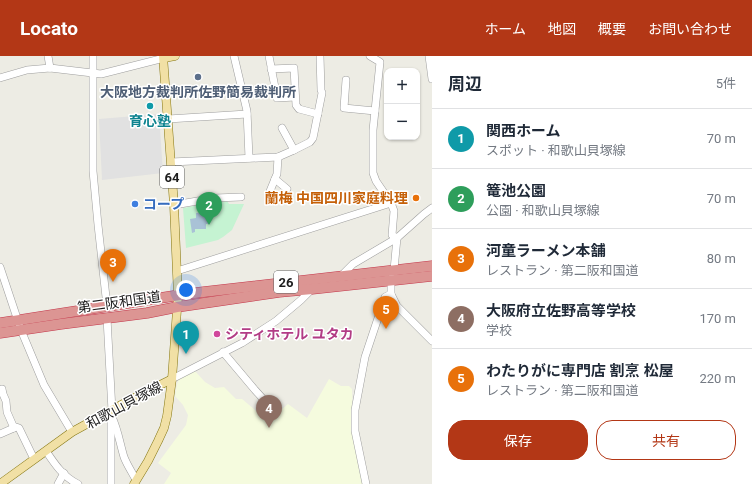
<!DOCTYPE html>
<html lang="ja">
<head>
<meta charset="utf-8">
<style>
  :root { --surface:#fff; --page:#f2f2f3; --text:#1f2937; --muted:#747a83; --line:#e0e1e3; --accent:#b33716 }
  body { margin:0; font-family:Roboto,"Noto Sans JP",sans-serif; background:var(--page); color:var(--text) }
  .controls { position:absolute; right:12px; top:12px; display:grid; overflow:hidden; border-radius:8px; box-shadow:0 1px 3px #0004 }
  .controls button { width:36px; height:36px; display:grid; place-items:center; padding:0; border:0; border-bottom:1px solid var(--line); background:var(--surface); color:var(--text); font:20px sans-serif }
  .you { position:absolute; left:186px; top:234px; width:14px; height:14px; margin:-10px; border:3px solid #fff; border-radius:50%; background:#1a73e8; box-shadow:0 0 0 6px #1a73e833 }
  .badge { display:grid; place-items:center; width:26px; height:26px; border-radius:50%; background:var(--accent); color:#fff; font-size:13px; font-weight:700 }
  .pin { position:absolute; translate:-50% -33px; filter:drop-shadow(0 1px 2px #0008) }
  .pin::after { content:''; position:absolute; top:21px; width:14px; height:12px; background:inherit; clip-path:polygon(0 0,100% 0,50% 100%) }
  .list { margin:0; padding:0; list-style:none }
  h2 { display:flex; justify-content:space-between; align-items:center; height:52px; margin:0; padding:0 16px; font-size:17px }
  h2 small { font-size:13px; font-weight:400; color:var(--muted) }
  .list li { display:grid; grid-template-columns:26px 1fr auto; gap:12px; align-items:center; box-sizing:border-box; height:60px; padding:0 16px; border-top:1px solid var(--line) }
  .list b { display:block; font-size:15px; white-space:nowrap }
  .list p { margin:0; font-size:13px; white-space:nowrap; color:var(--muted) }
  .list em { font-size:13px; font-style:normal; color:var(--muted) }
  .actions { display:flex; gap:8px; padding:12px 16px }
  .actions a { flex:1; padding:9px 0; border:1px solid var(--accent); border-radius:16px; text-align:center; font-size:14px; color:var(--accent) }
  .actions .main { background:var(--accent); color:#fff }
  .map { position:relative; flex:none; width:432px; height:428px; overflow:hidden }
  header { display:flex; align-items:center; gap:24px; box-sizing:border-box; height:56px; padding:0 20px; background:var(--accent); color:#fff }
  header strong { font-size:19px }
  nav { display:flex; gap:22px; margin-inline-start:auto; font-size:14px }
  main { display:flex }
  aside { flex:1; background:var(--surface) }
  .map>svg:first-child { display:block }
  .education { fill:#f5fbde }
  .park { fill:#c5f3d2 }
  .parking { fill:#e1e1e1 }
  .water { fill:#a9c2d6 }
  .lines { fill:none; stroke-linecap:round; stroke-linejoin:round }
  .minor-casing { stroke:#9e9e9e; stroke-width:8 }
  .major-casing { stroke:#857611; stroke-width:9 }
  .highway-casing { stroke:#c4374b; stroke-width:11 }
  .minor { stroke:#fff; stroke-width:7 }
  .major { stroke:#f1e0a5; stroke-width:8 }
  .highway { stroke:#dc9593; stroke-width:10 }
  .service-dot { fill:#5c6f8a; stroke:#fff; stroke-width:1.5 }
  .culture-dot { fill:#0f9aa8; stroke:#fff; stroke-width:1.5 }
  .food-dot { fill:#e8710a; stroke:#fff; stroke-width:1.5 }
  .shop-dot { fill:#3f7fe0; stroke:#fff; stroke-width:1.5 }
  .hotel-dot { fill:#d1479c; stroke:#fff; stroke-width:1.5 }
  .labels { text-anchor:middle; stroke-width:3; stroke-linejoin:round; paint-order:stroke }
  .shield { fill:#fff; stroke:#616161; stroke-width:1 }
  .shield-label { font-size:13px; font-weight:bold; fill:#1d1d1d }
  .service-label { font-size:14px; font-weight:bold; fill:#4e5e75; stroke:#fff }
  .culture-label { font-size:14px; font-weight:bold; fill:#0d838f; stroke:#fff }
  .food-label { font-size:14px; font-weight:bold; fill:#c56008; stroke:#fff; text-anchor:end }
  .shop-label { font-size:14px; font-weight:bold; fill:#366cbe; stroke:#fff; text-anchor:start }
  .street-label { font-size:14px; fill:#1d1d1d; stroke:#fff }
  .hotel-label { font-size:14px; font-weight:bold; fill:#b23c85; stroke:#fff; text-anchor:start }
</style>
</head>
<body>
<header>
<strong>Locato</strong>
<nav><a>ホーム</a><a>地図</a><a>概要</a><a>お問い合わせ</a></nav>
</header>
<main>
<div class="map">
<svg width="432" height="428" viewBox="0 0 432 428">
  <rect width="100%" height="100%" fill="#edece4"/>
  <path class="education" d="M194,314L205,326L215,332L224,331L236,343H242L268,365L288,348L307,362L329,323L341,330H349L352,333L353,374L365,428H164L171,417L158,407L186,369L188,359L183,349L175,340L177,328L179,323Z"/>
  <path class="park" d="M227,145L229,148H244L232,174L223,181L218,184L186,192L183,152L204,148Z"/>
  <path class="parking" d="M159,58L163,117L102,124L99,63Z"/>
  <path class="water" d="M209,156L210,168H206V173H195V176L192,177L190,163L196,162V157Z"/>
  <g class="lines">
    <defs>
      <g id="minor">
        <path d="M48,0L50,12"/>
        <path d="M93,0V115L98,169L107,250"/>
        <path d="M234,0L247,55L249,102"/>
        <path d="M269,0L277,42L295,41"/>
        <path d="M320,0L321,34"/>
        <path d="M429,0L432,23"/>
        <path d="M271,13L294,12L296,49L299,53L318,58"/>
        <path d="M0,22L27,14L50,12L101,18L164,2"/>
        <path d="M346,24L344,52L375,55"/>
        <path d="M168,63L247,58"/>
        <path d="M294,94L310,86L313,82L322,37"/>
        <path d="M171,106L278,101L294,94L282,72"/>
        <path d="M275,123L287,133"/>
        <path d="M270,135L277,118L278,101"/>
        <path d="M174,149L215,142L241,141"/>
        <path d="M432,152L424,158L397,182L394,214L391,224V238L397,250L432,285"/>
        <path d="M0,211L21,274L44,329L72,376"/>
        <path d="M177,215L391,147"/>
        <path d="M341,220L353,208L397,182L392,179L394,155L391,147L376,125L373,117V74L380,6L370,0"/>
        <path d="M107,262L112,355L111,359V428"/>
        <path d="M223,296L255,334L273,354"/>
        <path d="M172,323L242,287L276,265L301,244L312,233"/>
        <path d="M2,333L3,338L6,345L7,356L14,372"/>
        <path d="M112,361C118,374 120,388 124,401C127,409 132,416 136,424"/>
        <path d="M0,378L16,371L19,372L34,403"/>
        <path d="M46,395C54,407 63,421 78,428"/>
        <path d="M58,428L64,417"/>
        <path d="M366,428L355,375V354L365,301L385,241L391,238"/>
      </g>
      <g id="major">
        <path d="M164,2L175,0"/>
        <path d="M0,428L72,376L132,343L172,323"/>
        <path d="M134,428L148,405L158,385L164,372L167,360L172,323L178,240L174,149L163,0"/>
      </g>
      <g id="highway">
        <path d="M0,267L186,238L432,210"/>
        <path d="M0,277L61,268L147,257L177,251L279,236L312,233L432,220"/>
      </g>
    </defs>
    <use href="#minor" class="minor-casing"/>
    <use href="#major" class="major-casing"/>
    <use href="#highway" class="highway-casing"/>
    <use href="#minor" class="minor"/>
    <use href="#major" class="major"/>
    <use href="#highway" class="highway"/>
  </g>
  <circle class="service-dot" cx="198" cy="21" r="4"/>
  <circle class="culture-dot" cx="150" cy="50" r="4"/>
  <circle class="food-dot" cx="416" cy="142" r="4"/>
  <circle class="shop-dot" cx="135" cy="148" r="4"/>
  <circle class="hotel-dot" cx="217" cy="278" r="4"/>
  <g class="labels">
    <g class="shield">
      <rect x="160" y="110" width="24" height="22" rx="3"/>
      <rect x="274" y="215" width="24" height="22" rx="3"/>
    </g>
    <g class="shield-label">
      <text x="172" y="126">64</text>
      <text x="286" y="231">26</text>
    </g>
    <g class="service-label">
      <text x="198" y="41">大阪地方裁判所佐野簡易裁判所</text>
    </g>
    <g class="culture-label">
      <text x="150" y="70">育心塾</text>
    </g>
    <g class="food-label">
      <text x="408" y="147">蘭梅 中国四川家庭料理</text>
    </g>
    <g class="shop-label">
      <text x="143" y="153">コープ</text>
    </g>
    <g class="street-label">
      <text transform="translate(119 246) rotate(-8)" y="5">第二阪和国道</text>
      <text transform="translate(124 349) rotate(-28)" y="5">和歌山貝塚線</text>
    </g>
    <g class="hotel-label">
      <text x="225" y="283">シティホテル ユタカ</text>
    </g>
  </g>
</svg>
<div class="controls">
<button>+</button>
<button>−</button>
</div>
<div class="you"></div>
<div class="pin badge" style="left:186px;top:298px;background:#0f9aa8">1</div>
<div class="pin badge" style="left:209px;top:169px;background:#2e9e5b">2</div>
<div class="pin badge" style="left:113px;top:226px;background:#e8710a">3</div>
<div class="pin badge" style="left:269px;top:372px;background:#8d6e63">4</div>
<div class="pin badge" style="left:386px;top:273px;background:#e8710a">5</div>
</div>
<aside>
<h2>周辺<small>5件</small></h2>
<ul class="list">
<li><span class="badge" style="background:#0f9aa8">1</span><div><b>関西ホーム</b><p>スポット · 和歌山貝塚線</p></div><em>70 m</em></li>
<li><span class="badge" style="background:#2e9e5b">2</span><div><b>篭池公園</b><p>公園 · 和歌山貝塚線</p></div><em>70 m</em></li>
<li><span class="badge" style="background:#e8710a">3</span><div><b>河童ラーメン本舗</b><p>レストラン · 第二阪和国道</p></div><em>80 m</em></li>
<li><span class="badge" style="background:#8d6e63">4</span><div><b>大阪府立佐野高等学校</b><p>学校</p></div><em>170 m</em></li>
<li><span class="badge" style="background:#e8710a">5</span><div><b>わたりがに専門店 割烹 松屋</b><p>レストラン · 第二阪和国道</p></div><em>220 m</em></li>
</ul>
<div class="actions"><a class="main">保存</a><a>共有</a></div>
</aside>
</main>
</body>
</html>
